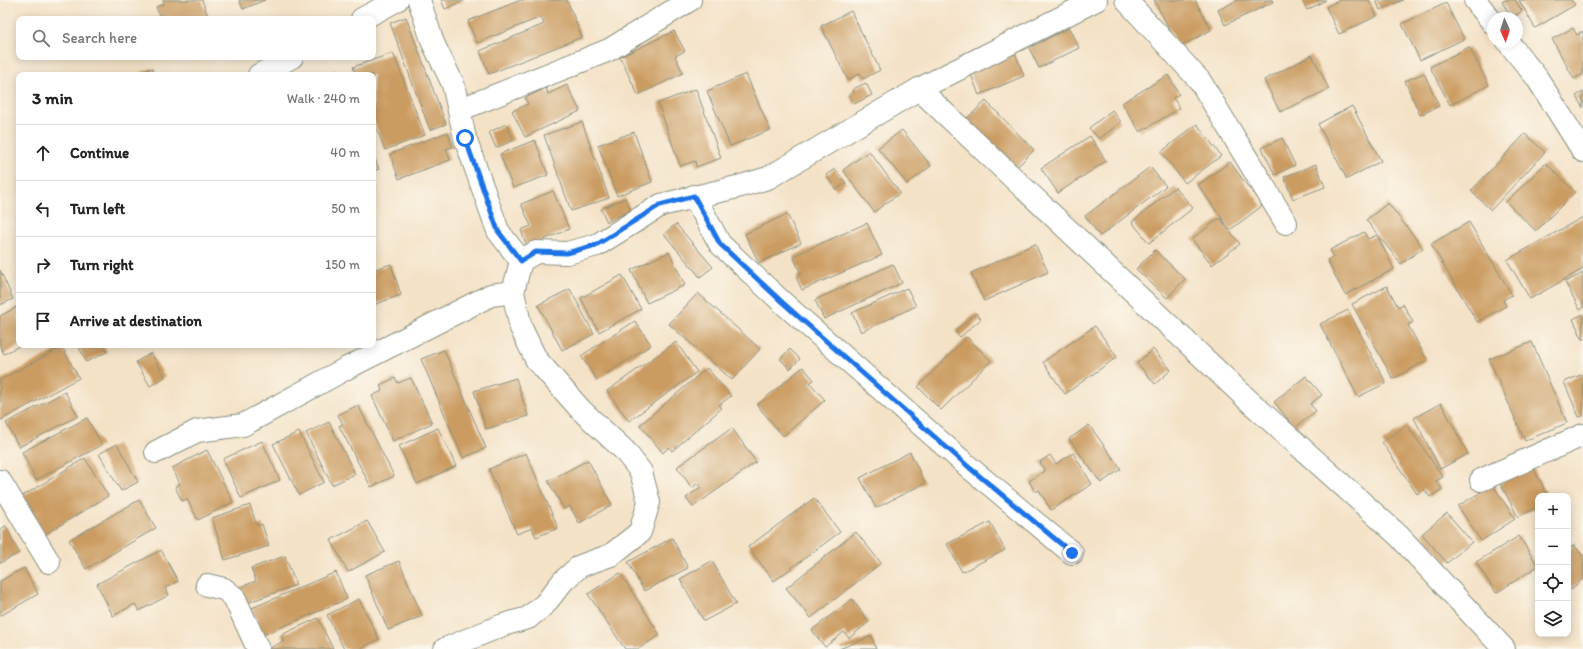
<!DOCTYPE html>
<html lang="en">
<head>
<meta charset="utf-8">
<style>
  :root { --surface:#fff; --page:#f2f2f2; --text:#222; --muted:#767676; --line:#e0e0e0 }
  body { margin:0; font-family:Itim,sans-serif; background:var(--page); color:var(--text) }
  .controls { position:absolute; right:12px; bottom:12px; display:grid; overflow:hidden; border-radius:8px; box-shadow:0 2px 10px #0003 }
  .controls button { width:36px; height:36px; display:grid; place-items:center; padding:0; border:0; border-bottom:1px solid var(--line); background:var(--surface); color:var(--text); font:20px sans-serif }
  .compass { position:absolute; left:1487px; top:12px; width:36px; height:36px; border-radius:50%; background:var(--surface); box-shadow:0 2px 10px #0003; rotate:177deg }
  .stop { position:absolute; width:12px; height:12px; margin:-9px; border:3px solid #1a73e8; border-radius:50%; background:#fff }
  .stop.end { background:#1a73e8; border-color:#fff; box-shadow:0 1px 4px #0008 }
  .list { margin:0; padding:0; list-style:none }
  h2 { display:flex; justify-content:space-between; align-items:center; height:52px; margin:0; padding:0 16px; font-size:17px }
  h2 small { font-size:13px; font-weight:400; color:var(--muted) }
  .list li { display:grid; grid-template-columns:26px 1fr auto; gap:12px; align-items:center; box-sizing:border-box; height:56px; padding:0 16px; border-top:1px solid var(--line) }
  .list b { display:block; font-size:15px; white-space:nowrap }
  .list em { font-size:13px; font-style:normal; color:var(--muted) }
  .icon { flex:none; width:22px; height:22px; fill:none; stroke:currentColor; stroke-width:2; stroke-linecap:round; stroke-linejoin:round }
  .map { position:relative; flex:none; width:1583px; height:649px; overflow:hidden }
  .search { position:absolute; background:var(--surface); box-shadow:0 2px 10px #0003; left:16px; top:16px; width:360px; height:44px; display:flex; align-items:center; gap:10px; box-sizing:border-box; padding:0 14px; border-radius:8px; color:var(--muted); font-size:15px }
  .panel { position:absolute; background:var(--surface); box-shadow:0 2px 10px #0003; left:16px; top:72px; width:360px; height:276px; border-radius:8px }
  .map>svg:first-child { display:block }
  .building { fill:#cb9c62 }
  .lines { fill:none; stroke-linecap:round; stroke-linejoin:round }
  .minor-casing { stroke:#8a907e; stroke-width:24 }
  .minor { stroke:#fff; stroke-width:22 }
  .route { stroke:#1a73e8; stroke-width:5 }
</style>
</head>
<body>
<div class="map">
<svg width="1583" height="649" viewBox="0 0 1583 649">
  <rect width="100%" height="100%" fill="#fbf7ec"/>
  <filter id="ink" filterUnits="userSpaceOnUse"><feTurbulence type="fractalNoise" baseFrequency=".025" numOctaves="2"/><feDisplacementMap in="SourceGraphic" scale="8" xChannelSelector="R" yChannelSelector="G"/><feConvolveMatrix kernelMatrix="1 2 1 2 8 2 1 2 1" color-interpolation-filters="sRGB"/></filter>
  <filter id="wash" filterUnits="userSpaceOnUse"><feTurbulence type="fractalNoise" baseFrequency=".012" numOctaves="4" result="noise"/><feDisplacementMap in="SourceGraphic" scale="16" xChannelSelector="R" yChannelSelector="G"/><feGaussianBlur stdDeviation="0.9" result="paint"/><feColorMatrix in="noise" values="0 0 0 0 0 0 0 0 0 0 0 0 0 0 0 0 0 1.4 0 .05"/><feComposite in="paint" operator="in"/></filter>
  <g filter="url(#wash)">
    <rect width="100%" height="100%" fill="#f4e2c7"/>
    <g id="blocks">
      <g class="building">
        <path d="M163,0H202L209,19H161L156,7L164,4Z"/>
        <path d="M239,0H265L243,9Z"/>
        <path d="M441,0H465L445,9Z"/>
        <path d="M521,0H567L582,37L489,74L480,51L544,24L541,17L477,43L468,21Z"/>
        <path d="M1154,0H1195L1211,30L1179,47Z"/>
        <path d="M1238,0H1272L1273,2L1225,25L1218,10Z"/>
        <path d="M1302,0H1326L1307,10Z"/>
        <path d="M1340,0H1369L1377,16L1339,34L1326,7Z"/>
        <path d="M1376,0H1403L1380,10Z"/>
        <path d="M1505,0H1515L1522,11L1512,18L1502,2Z"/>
        <path d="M1519,0H1571L1575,5L1535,28Z"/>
        <path d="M1446,3L1464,39L1420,60L1402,24Z"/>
        <path d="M851,11L880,70L863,79L860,73L848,80L821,26Z"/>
        <path d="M406,17L446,124L430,130L390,23Z"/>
        <path d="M1069,28L1079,48L1039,68L1029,48Z"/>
        <path d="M1573,28L1577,35L1583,31V74L1574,79L1552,39Z"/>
        <path d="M674,31L685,51L675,56L683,73L638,95L620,57Z"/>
        <path d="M1469,47L1489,85L1450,105L1430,67Z"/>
        <path d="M393,53L425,135L385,150L373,119V75H356L353,67Z"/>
        <path d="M1015,53L1024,76L979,95L970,72Z"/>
        <path d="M1312,55L1329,89L1280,112L1264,80Z"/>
        <path d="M152,68L154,75H134Z"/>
        <path d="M336,70L337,74L345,72L346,75H322Z"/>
        <path d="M1424,73L1439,106L1420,115L1405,81Z"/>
        <path d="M746,74L770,130L730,146L707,91Z"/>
        <path d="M1168,75L1179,94L1173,98L1180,108L1140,132L1122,103Z"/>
        <path d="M866,83L872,95L854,104L849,95L854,92L853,89Z"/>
        <path d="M567,85L580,111L525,137L512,111L528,104L525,98L546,88L548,94Z"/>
        <path d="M696,89L721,158L696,167L695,161L680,166L658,103Z"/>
        <path d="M1583,92V108L1576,96Z"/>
        <path d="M986,101L1034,150L1013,171L964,121Z"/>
        <path d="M1352,106L1381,161L1347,179L1318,124Z"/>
        <path d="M1112,110L1121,122L1099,139L1089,128Z"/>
        <path d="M582,122L609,198L571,211L544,135Z"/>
        <path d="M506,124L514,140L496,148L489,132Z"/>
        <path d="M1197,124L1221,156L1185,183L1161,152Z"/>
        <path d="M902,130L931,166L907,184L878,148Z"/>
        <path d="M448,132L453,147L446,149L450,160L399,179L390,154Z"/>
        <path d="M634,132L652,182L617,196L598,145Z"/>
        <path d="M1525,134L1545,152L1491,210L1471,191Z"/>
        <path d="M1090,136L1106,161L1058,193L1041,168Z"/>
        <path d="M1282,138L1295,165L1275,175L1262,148Z"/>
        <path d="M535,140L548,175L513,188L500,154Z"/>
        <path d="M869,151L900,193L874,212L843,170Z"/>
        <path d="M373,154L379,169L373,171Z"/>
        <path d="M1230,162L1262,206L1230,230L1198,185Z"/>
        <path d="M1546,163L1575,192L1536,231L1506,202Z"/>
        <path d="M1316,164L1325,187L1293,199L1284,177Z"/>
        <path d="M1150,167L1166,186L1100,236L1085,216Z"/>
        <path d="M835,169L846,183L836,190L826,175Z"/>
        <path d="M1175,187L1193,208L1149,243L1132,222Z"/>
        <path d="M553,191L569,229L527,247L521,230L531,226L521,204Z"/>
        <path d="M625,198L631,210L607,222L601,209Z"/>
        <path d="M1388,203L1423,248L1401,264L1366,220Z"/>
        <path d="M787,214L801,243L759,263L745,234Z"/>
        <path d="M1583,217V269L1530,299L1507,260Z"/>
        <path d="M1220,218L1240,244L1212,265L1192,239Z"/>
        <path d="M1469,222L1512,295L1503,300L1506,306L1477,322L1431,244Z"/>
        <path d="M867,223L882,255L802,290L796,277L801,274L793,256Z"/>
        <path d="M676,224L713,267L700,277L664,234Z"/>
        <path d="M1364,232L1368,239L1377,235L1394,269L1345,295L1327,260L1334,257L1330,250Z"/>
        <path d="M1035,244L1048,272L984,301L971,273Z"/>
        <path d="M1155,250L1185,279L1167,298L1136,269Z"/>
        <path d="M669,252L685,285L647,303L631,270Z"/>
        <path d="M391,264L401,295L373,305V270Z"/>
        <path d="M893,264L902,283L824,319L815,300Z"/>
        <path d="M0,270L13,299L0,305Z"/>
        <path d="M1583,273V308L1580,310L1565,282Z"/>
        <path d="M622,275L641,309L599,332L581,298Z"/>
        <path d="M1387,286L1398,307L1403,304L1413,322L1408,325L1427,360L1393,379L1352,304Z"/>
        <path d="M907,288L916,306L861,332L852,313Z"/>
        <path d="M570,289L594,334L562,350L538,305Z"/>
        <path d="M698,293L760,349L732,380L669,324Z"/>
        <path d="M19,306V346L4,354L0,346V316Z"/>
        <path d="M1348,310L1386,383L1358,397L1320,324Z"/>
        <path d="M976,313L981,319L960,337L955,331Z"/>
        <path d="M1583,314V340L1573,319Z"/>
        <path d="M635,321L651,345L597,380L581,356Z"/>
        <path d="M1095,326L1117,357L1065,394L1043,362Z"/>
        <path d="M967,337L991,361L941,410L918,387Z"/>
        <path d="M676,342L697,372L629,421L607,391Z"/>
        <path d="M1532,342L1567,423L1525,441L1489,359Z"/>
        <path d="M78,345H104L107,352L86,362Z"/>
        <path d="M62,347L79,378L1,420L0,417V380Z"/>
        <path d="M790,349L800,359L790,369L780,359Z"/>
        <path d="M1153,349L1171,370L1155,384L1137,363Z"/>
        <path d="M444,350L486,448L463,458L421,359Z"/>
        <path d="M151,353L165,377L150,386L136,362Z"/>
        <path d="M803,367L814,380L810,383L825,400L783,436L757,405Z"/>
        <path d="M707,368L731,396L719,405L722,408L672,451L669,447L663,453L640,425Z"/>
        <path d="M1583,374V416L1579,417L1564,382Z"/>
        <path d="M1306,376L1322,395L1310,404L1316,411L1295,428L1274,402Z"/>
        <path d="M395,378L398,383L411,378L432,423L393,441L372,396L382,391L380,385Z"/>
        <path d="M516,378L528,416L486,429L474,391Z"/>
        <path d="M65,392L78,416L19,447L6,423Z"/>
        <path d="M1441,403L1468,454L1440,469L1414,418Z"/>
        <path d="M358,405L394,476L371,487L339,426L343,424L338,415Z"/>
        <path d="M87,418L102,445L36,480L22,452Z"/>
        <path d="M329,422L355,474L332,485L306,433Z"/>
        <path d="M1089,425L1121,469L1101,483L1069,439Z"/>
        <path d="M1407,425L1443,477L1436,481L1442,489L1430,497L1424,489L1417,494L1382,442Z"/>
        <path d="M438,428L456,466L417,484L399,446Z"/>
        <path d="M732,428L756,462L693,507L686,498L701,487L698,483L692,488L677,467Z"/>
        <path d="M299,432L324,482L299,495L273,444Z"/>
        <path d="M262,441L280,480L241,498L223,459Z"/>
        <path d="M117,444L138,482L121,491L99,454Z"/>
        <path d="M207,450L233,502L198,520L187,499L182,501L175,487L180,484L172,468Z"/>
        <path d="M910,452L925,483L876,508L860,478Z"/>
        <path d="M526,453L558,528L536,537L532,528L517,534L489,469Z"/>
        <path d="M1073,453L1092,484L1051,510L1039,490L1035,492L1029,481L1045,471L1040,462L1050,455L1056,464Z"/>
        <path d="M85,458L108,496L44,535L21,497Z"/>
        <path d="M588,460L612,505L579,523L570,506L564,509L548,481Z"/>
        <path d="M1532,466L1548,496H1538V507L1518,517L1500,483Z"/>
        <path d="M1493,485L1515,519L1481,541L1458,506Z"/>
        <path d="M814,498L840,532L774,581L748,547Z"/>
        <path d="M139,500L156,528L86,569L69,540Z"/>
        <path d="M250,505L257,526L262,524L269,546L225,560L212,518Z"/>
        <path d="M1447,513L1472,542L1447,563L1422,534Z"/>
        <path d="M367,521L385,552L348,572L331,540Z"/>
        <path d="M990,522L1005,550L962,572L947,544Z"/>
        <path d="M6,526L19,553L0,563V529Z"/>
        <path d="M856,532L881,563L811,618L786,588Z"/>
        <path d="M1519,536L1538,566L1496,593L1476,562Z"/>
        <path d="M672,538L688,568L644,591L628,562Z"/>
        <path d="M1574,545L1583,556V579L1568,592V550Z"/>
        <path d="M161,550L178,581L165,588L169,595L139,611L135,604L113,616L97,584Z"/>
        <path d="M285,556L296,585L244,604L238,588L256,581L251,568Z"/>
        <path d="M399,561L422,616L388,630L365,575Z"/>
        <path d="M712,561L736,604L704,621L680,579Z"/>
        <path d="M24,568L38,594L0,616V581Z"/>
        <path d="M336,572L347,599L263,635L252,608Z"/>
        <path d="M620,573L660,635L638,649H625L588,594Z"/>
        <path d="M359,599L379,639L360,649H344L327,615Z"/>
        <path d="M852,599L869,622L849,638L844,632L825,647L812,630Z"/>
        <path d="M318,618L333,649H268L284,641L281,635Z"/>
        <path d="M872,636L876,649H839Z"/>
      </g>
    </g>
  </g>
  <g filter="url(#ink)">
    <use href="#blocks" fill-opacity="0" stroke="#8a907e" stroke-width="1"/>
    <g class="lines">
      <defs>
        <g id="minor">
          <path d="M419,0L433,43L453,84L465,138L498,231L521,261L536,252L567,253L597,245L661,205L737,187L768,178L919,89L1096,0"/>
          <path d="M1126,0L1200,81L1286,223"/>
          <path d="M1475,0L1493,23"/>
          <path d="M362,19L397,0"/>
          <path d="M1508,42L1537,78L1583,151"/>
          <path d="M259,75L292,57"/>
          <path d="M919,89L1248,400L1399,536L1504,649"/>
          <path d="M459,110L609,50L690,0"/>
          <path d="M694,196L720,244L782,302L971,469L1072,553"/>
          <path d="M156,452L197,431L243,425L347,368L491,295L513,292"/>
          <path d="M1481,480L1583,435"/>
          <path d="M0,481L49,562"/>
          <path d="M207,585L224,589L234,597L258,649"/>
          <path d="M445,649L503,625L528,618L545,604L563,581L580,566L611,555L640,532L649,502L641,472L625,451L581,410L536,359L521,328L513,292L521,261"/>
        </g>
      </defs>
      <use href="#minor" class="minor-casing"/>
      <use href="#minor" class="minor"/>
    </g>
  </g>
  <g class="lines" filter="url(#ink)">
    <path class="route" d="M465,138L498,231L521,261L536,252L567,253L596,245L660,205L694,196L720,244L782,302L971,469L1072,553"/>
  </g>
</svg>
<div class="controls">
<button>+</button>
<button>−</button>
<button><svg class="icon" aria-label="locate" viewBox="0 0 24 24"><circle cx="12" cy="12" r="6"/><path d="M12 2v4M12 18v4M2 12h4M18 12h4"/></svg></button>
<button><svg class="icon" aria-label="layers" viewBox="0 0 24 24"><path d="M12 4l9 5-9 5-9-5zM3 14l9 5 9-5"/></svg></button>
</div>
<svg class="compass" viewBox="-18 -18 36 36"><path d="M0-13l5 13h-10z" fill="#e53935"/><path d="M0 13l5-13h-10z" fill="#767676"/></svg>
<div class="stop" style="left:465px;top:138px"></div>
<div class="stop end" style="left:1072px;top:553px"></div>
<div class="search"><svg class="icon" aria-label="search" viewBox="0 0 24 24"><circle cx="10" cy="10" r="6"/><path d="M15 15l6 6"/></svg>Search here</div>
<section class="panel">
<h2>3 min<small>Walk · 240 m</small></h2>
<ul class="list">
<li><svg class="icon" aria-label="ahead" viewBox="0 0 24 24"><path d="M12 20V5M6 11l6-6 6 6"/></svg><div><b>Continue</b></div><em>40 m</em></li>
<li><svg class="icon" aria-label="left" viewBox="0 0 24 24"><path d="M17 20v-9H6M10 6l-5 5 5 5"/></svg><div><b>Turn left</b></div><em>50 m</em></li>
<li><svg class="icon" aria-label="right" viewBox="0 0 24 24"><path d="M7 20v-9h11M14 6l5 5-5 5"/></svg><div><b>Turn right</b></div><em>150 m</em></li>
<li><svg class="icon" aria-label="arrive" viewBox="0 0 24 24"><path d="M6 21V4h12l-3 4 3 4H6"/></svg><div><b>Arrive at destination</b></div></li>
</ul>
</section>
</div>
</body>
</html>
